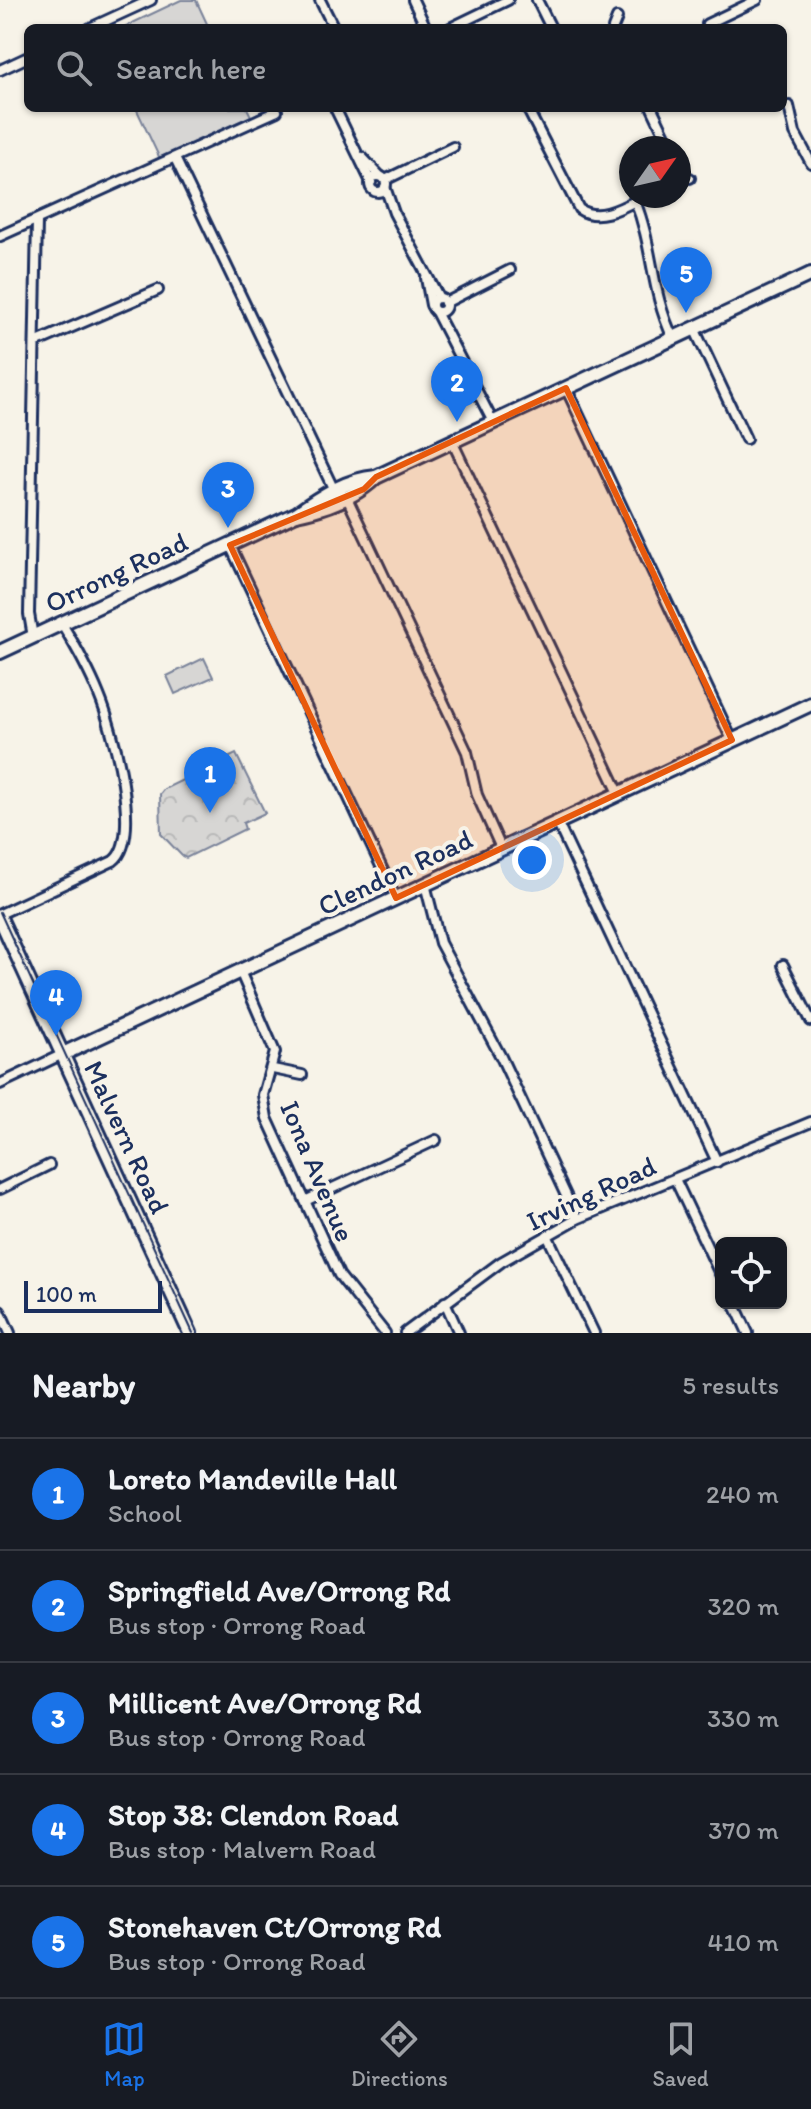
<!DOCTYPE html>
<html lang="en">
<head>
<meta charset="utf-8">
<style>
  :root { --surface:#171b24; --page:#242831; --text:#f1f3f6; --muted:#9ea1a6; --line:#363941; --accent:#1a73e8 }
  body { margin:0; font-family:Itim,sans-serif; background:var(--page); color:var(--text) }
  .controls { position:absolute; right:24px; bottom:24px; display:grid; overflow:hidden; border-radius:12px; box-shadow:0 2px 6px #0004 }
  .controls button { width:72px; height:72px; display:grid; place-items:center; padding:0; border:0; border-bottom:2px solid var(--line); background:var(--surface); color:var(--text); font:40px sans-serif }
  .compass { position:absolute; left:619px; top:136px; width:72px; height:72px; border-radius:50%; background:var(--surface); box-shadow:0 2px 6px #0004; rotate:56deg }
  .scale { position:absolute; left:24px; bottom:20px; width:138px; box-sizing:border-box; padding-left:8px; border:4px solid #1b2f5e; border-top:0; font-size:22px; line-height:28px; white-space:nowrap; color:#1b2f5e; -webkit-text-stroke:6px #f7f3e8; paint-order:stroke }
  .you { position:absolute; left:532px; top:860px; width:28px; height:28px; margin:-20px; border:6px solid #fff; border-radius:50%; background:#1a73e8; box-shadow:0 0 0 12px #1a73e833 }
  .badge { display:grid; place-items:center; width:52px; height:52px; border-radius:50%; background:var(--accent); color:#fff; font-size:26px; font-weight:700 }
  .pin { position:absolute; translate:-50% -66px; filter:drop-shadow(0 2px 4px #0008) }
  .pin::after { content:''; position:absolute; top:42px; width:28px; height:24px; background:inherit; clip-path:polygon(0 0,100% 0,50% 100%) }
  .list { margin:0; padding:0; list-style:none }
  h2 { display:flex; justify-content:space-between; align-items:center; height:104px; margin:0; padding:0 32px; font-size:34px }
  h2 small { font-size:26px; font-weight:400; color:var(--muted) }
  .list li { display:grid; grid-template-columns:52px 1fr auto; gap:24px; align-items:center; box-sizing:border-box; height:112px; padding:0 32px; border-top:2px solid var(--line) }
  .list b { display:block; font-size:30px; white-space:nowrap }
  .list p { margin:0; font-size:26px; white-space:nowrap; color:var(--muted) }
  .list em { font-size:26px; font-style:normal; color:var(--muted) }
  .icon { flex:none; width:44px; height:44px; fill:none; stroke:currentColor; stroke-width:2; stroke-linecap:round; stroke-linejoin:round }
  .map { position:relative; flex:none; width:811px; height:1333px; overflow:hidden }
  .search { position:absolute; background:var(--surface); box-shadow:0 2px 6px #0004; left:24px; right:24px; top:24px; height:88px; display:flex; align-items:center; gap:20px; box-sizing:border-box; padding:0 28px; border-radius:12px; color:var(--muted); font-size:30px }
  .sheet { height:664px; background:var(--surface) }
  nav { display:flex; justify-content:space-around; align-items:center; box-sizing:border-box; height:112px; border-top:2px solid var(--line); background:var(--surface); font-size:22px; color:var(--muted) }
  nav a { display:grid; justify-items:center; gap:4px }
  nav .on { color:var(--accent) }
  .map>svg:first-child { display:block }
  .forest { fill:url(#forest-crowns); stroke:#798299; stroke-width:2 }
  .garden { fill:#d7d6d4; stroke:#798299; stroke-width:2 }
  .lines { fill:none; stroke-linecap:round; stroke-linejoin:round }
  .street-casing { stroke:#1b2f5e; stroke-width:14 }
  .secondary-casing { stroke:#1b2f5e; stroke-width:18 }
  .street { stroke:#f7f3e8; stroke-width:8 }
  .secondary { stroke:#f7f3e8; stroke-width:12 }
  .tram { stroke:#1b2f5e; stroke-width:2 }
  .marked { fill:#e8590c; fill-opacity:0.2; stroke:#e8590c; stroke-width:6; stroke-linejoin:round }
  .labels { text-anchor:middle; stroke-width:8; stroke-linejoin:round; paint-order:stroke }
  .street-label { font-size:28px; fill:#1b2f5e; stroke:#f7f3e8 }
</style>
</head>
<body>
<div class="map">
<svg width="811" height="1333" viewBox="0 0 811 1333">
  <defs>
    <pattern id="forest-crowns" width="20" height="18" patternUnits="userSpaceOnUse" patternTransform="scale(2)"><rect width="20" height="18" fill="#d7d6d4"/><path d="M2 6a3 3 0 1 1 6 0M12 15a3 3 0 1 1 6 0" fill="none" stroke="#b8b8b8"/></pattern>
  </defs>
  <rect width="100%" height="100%" fill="#f7f3e8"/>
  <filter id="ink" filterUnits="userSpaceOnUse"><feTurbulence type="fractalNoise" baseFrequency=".0125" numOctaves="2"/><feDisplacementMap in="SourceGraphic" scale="16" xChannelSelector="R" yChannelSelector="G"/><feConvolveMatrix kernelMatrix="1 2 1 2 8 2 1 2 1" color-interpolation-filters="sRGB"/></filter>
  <g filter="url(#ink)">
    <path class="forest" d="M236,754L265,813L243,823L245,829L186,858L182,856L161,834L160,794L164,789Z"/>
    <g class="garden">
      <path d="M181,0H196L209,28H122Z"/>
      <path d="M136,108H247L251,116L160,159Z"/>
      <path d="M204,658L213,677L175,694L167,676Z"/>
    </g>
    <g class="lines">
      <defs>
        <g id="street">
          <path d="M320,0L334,28"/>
          <path d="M413,0L426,28"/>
          <path d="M537,0L551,28"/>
          <path d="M707,24L757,0"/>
          <path d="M90,28L151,0"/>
          <path d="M450,28L508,0"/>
          <path d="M613,28L617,18"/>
          <path d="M0,70L28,57"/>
          <path d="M789,106L795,133L811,163"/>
          <path d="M335,108L371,182"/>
          <path d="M527,108L579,209C599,223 625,206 645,196"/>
          <path d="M652,108L671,148"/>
          <path d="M362,157L380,176"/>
          <path d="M175,158L332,486L349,502L467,752L477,795L501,848"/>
          <path d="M679,174L690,178"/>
          <circle cx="378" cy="184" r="8"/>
          <path d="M385,180L453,147"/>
          <path d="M385,187L394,213L439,298"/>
          <path d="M635,201C654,248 650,290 673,338"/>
          <path d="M0,236L277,111"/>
          <path d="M426,278L431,305"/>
          <circle cx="439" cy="305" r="7"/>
          <path d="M445,303L510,270"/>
          <path d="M436,312L493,422"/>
          <path d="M694,328L746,439"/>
          <path d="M35,343L158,290"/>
          <path d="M566,388L732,740"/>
          <path d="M452,441L619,793"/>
          <path d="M230,545L396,898"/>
          <path d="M33,637L29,614L37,221"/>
          <path d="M557,822L717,1162"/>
          <path d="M425,884L440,943L501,1057L577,1219"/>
          <path d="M0,914L113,861C144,838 112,726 99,695C89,670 76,647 62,624"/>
          <path d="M783,965L811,1021"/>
          <path d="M240,971L275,1052L263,1095L267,1118L339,1275L385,1333"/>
          <path d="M273,1069L302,1075"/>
          <path d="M0,1084L63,1054"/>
          <path d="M675,1179L721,1276"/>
          <path d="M0,1189L49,1165"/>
          <path d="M305,1201L436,1140"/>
          <path d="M547,1235L594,1333"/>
          <path d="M445,1302L459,1333"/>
          <path d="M734,1303L748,1333"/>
          <path d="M0,1311L10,1333"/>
          <path d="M405,1333L501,1262L577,1219L811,1122"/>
        </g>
        <g id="secondary">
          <path d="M296,514C326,508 355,498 376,477L811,274"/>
          <path d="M0,652L296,514C320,497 347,479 376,477"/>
          <path d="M0,918L190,1333"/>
          <path d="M63,1054L811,704"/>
        </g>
      </defs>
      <use href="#street" class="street-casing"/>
      <use href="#secondary" class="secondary-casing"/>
      <use href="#street" class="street"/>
      <use href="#secondary" class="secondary"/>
      <path class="tram" d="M0,912L193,1333"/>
    </g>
  </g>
  <path class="marked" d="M566,388L732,740L396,898L230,545L364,489L376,477Z"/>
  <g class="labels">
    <g class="street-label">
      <text transform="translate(116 572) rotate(-25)" y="10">Orrong Road</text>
      <text transform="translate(395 872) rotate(-25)" y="10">Clendon Road</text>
      <text transform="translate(127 1137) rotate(65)" y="10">Malvern Road</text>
      <text transform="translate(318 1171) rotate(67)" y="10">Iona Avenue</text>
      <text transform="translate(591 1193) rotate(-25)" y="10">Irving Road</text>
    </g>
  </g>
</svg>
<div class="controls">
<button><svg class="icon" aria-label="locate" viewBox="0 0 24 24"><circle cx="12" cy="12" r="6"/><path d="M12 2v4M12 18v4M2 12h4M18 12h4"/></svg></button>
</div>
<svg class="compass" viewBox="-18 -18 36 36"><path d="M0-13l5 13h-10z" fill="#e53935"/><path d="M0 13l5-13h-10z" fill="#9ea1a6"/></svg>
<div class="scale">100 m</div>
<div class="you"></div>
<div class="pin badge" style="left:210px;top:813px">1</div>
<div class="pin badge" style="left:457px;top:422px">2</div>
<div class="pin badge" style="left:228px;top:528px">3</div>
<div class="pin badge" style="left:56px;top:1036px">4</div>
<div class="pin badge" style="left:686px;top:313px">5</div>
<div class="search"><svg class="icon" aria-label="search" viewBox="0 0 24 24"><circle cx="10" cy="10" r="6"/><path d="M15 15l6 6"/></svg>Search here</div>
</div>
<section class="sheet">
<h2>Nearby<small>5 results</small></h2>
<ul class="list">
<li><span class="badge">1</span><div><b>Loreto Mandeville Hall</b><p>School</p></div><em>240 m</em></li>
<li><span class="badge">2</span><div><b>Springfield Ave/Orrong Rd</b><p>Bus stop · Orrong Road</p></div><em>320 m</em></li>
<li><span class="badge">3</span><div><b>Millicent Ave/Orrong Rd</b><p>Bus stop · Orrong Road</p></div><em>330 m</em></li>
<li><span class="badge">4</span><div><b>Stop 38: Clendon Road</b><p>Bus stop · Malvern Road</p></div><em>370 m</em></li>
<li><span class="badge">5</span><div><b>Stonehaven Ct/Orrong Rd</b><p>Bus stop · Orrong Road</p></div><em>410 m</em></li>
</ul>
</section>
<nav>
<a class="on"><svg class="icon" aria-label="map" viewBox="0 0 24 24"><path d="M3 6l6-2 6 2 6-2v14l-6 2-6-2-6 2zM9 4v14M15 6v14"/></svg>Map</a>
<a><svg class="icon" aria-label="directions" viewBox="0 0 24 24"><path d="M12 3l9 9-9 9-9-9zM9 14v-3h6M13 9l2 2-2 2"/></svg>Directions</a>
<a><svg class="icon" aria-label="saved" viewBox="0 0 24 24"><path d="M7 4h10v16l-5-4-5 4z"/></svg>Saved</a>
</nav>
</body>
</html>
